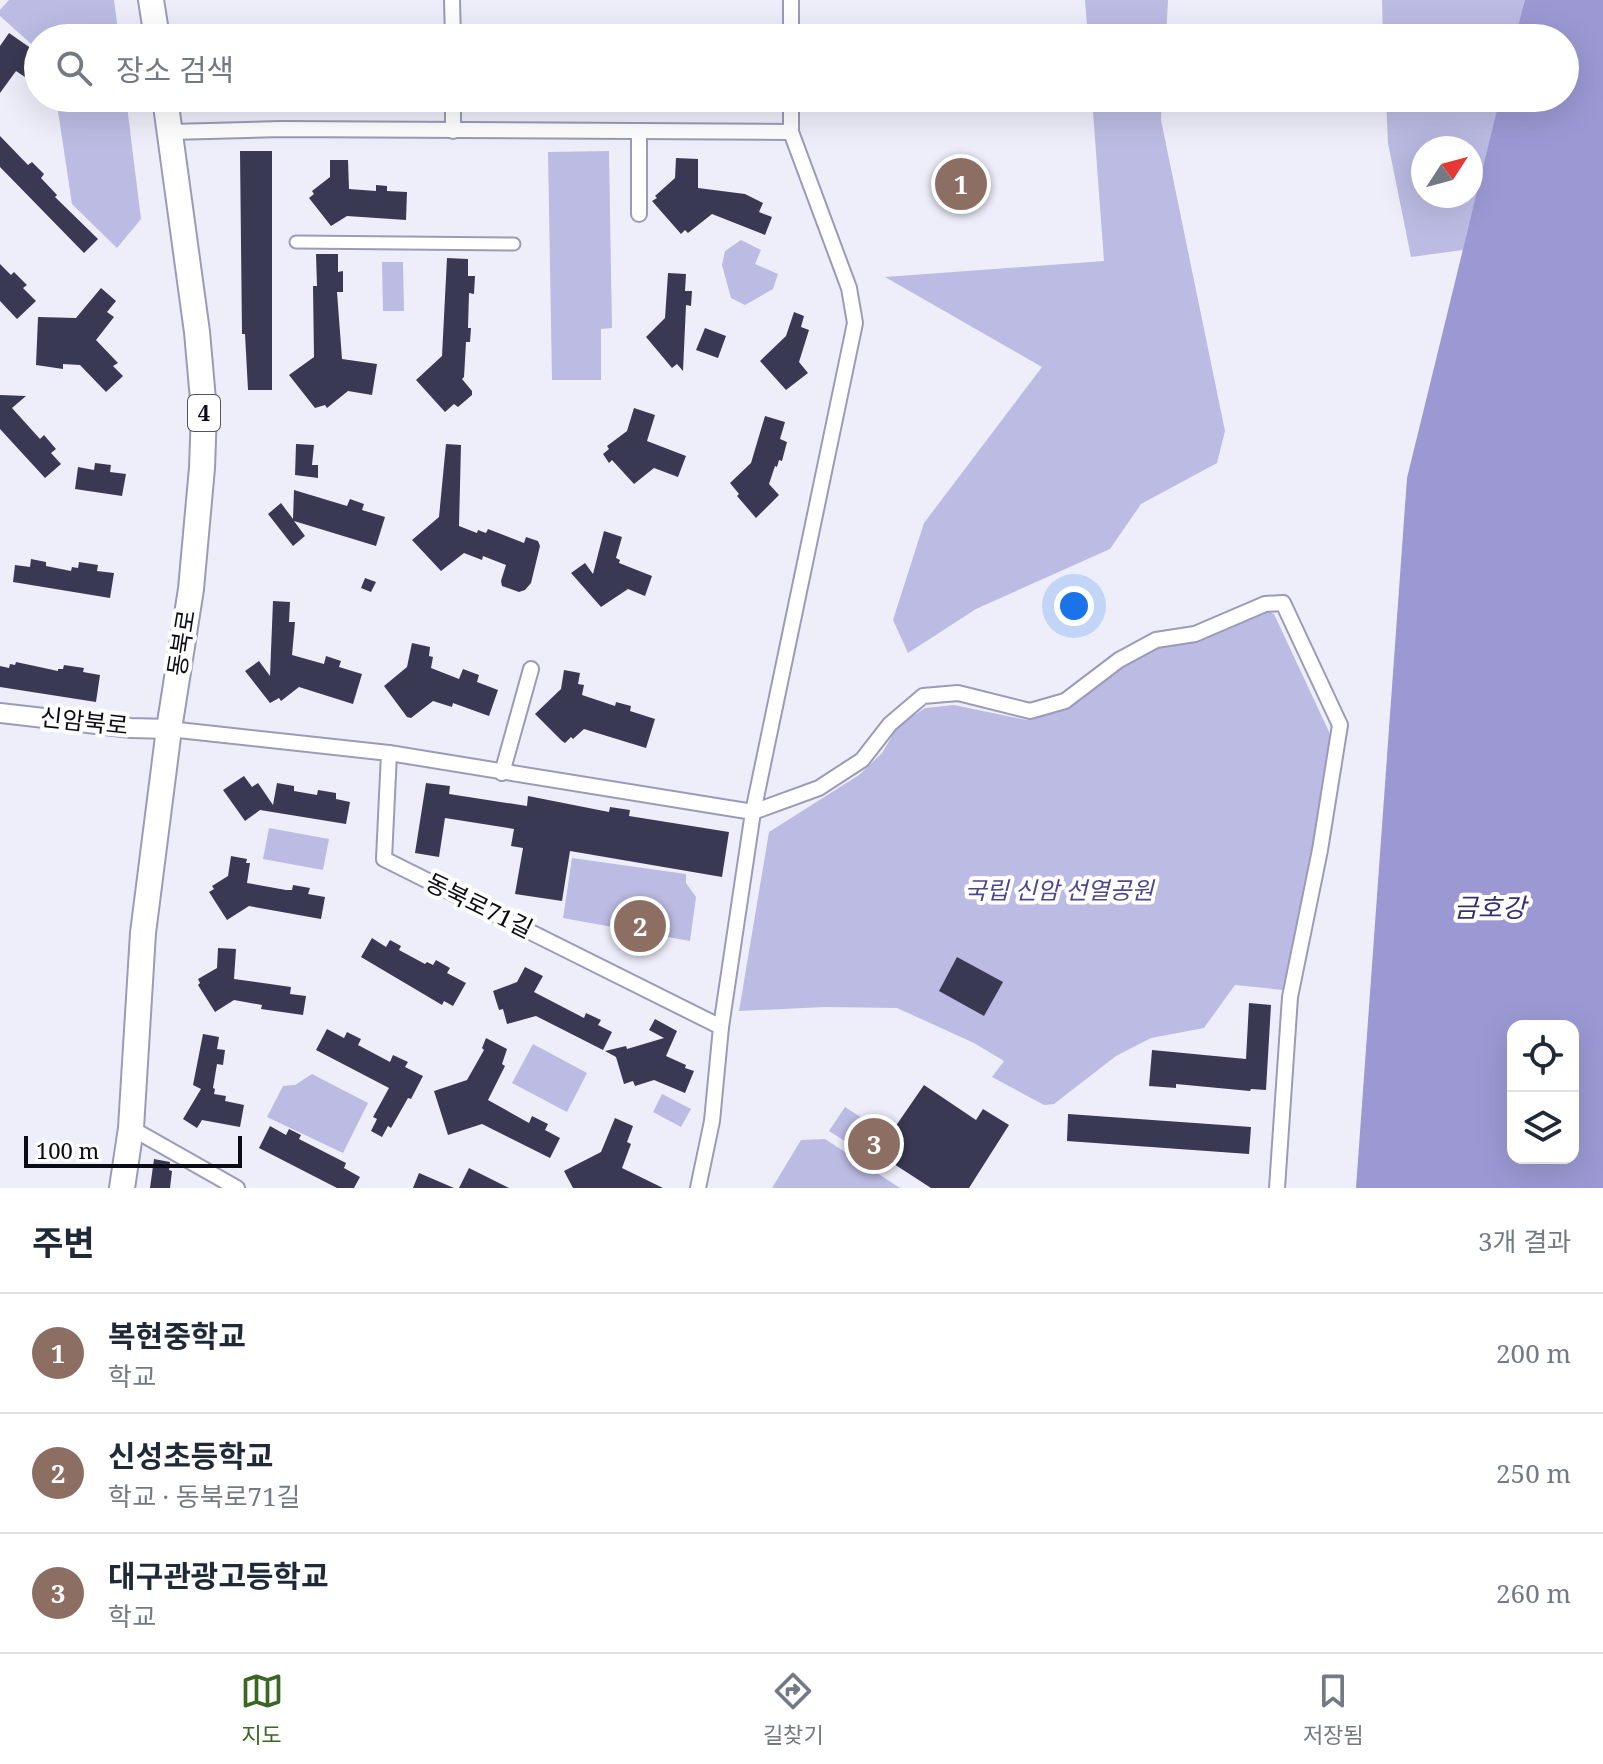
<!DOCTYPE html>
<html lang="ko">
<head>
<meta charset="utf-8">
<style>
  :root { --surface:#fff; --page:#f2f2f3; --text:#1f2937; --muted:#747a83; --line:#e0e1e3; --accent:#3b6624 }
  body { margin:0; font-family:"Noto Serif","Noto Sans KR",serif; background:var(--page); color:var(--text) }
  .controls { position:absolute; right:24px; bottom:24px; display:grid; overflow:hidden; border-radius:16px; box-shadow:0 8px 32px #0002 }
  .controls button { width:72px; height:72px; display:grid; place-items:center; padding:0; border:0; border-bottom:2px solid var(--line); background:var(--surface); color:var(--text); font:40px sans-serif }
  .compass { position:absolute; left:1411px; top:136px; width:72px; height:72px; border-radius:50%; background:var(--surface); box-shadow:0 8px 32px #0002; rotate:54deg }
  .scale { position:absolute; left:24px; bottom:20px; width:218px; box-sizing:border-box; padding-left:8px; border:4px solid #0b0b15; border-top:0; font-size:22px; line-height:28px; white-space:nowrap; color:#0b0b15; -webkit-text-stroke:6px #fff; paint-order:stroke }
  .you { position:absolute; left:1074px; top:606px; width:28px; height:28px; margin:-20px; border:6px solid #fff; border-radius:50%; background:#1a73e8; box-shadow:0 0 0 12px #1a73e833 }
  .badge { display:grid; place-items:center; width:52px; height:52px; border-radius:50%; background:var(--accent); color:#fff; font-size:26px; font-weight:700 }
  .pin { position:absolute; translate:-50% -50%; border:4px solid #fff; box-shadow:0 2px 8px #0006 }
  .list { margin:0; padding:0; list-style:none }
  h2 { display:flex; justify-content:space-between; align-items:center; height:104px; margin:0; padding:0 32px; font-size:34px }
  h2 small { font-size:26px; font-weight:400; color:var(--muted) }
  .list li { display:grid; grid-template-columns:52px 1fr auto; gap:24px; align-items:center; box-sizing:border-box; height:120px; padding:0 32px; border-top:2px solid var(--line) }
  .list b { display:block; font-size:30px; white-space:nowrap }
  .list p { margin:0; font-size:26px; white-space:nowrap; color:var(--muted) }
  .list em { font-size:26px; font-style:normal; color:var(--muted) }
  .icon { flex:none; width:44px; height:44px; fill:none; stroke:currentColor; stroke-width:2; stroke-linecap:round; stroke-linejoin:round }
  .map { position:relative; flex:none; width:1603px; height:1188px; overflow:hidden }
  .search { position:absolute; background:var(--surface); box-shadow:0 8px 32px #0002; left:24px; right:24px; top:24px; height:88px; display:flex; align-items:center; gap:20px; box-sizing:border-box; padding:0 28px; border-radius:44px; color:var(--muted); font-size:30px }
  .sheet { height:464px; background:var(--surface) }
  nav { display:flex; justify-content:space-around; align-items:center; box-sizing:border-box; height:112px; border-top:2px solid var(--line); background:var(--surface); font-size:22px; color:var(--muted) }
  nav a { display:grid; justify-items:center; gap:4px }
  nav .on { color:var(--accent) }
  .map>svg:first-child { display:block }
  .green { fill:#bcbbe3; fill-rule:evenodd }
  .water { fill:#9b98d3; fill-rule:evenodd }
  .building { fill:#3a3953 }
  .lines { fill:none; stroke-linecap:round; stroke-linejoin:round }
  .pedestrian-casing { stroke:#9b9ab9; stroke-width:15 }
  .minor-casing { stroke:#9b9ab9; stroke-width:18 }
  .tertiary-casing { stroke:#9b9ab9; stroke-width:22 }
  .primary-casing { stroke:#9b9ab9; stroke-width:28 }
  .pedestrian { stroke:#fff; stroke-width:11 }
  .minor { stroke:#fff; stroke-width:14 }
  .tertiary { stroke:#fff; stroke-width:18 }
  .primary { stroke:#fff; stroke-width:24 }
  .labels { text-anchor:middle; stroke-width:8; stroke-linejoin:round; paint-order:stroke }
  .shield { fill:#fff; stroke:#54545b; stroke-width:2 }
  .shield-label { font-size:22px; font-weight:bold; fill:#0b0b15 }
  .street-label { font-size:24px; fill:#0b0b15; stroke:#fff }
  .park-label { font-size:24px; font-style:italic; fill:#4e458d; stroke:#fff }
  .water-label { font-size:26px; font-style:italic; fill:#392e73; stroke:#fff }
</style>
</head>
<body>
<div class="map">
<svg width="1603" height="1188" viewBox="0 0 1603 1188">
  <rect width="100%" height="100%" fill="#eeeefb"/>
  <g class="green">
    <path d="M9,0H114L119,38H38V50L0,16V10Z"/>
    <path d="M1085,0H1168L1166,38H1088Z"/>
    <path d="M1382,0H1532L1521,38H1383Z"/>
    <path d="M56,98H126L141,219L117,248L72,204Z"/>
    <path d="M1092,98H1162L1161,120L1225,431L1217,463L1141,504L1110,549L976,609L908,653L893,620L924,523L1042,367L885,277L1104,261Z"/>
    <path d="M1386,98H1505L1463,250L1411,257L1388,143ZM1423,148H1471V196H1423Z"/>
    <path d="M609,151L612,328L601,329V380H552L548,152Z"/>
    <path d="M741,240L761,250L755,264L778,274L773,289L745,305L731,298L722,265L725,251Z"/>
    <path d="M382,262H403L404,311H383Z"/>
    <path d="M1263,609L1274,614L1331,736L1313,850L1283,990L1235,985L1204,1028L1151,1038L1116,1056L1054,1104L1044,1105L992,1077L1004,1061L974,1043L897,1008L825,1007L739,1011L769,832L859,775L882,753L898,726L925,708L954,705L1027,720L1065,710L1154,645Z"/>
    <path d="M269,828L329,839L323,870L263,859Z"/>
    <path d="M572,858L686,874V883L696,897L690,941L563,918Z"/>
    <path d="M533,1044L587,1073L567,1112L512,1083Z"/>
    <path d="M312,1074L368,1103L343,1153L267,1117L283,1086L295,1085Z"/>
    <path d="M662,1094L691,1109L681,1127L653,1112Z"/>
    <path d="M845,1107L876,1127L860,1151L829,1131Z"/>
    <path d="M825,1139L900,1188H772L801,1140Z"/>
  </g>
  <path class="water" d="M1525,0H1603V1188H1356L1407,478L1500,98H1565V38H1515ZM1513,1026H1573V1158H1513Z"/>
  <g class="building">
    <path d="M9,33L32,49L25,59L34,65L25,77L16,71L0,93V46Z"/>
    <path d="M0,136L28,165L32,162L44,174L41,178L57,195L55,197L98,239L84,253L0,167Z"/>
    <path d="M240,151H272V390H248L245,334H242Z"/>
    <path d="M676,158L698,159V188L745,194L763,203L759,212L772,217L765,235L712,214L688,233L685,230L681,234L652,201L657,198L655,196L675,178Z"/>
    <path d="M330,160H348L349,189L376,191V185L387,186V191L407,192L406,220L347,216L331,226L309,198L314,194L312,191L330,177Z"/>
    <path d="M316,254H338V272L343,271V292H337L342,359L377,364L372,395L348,391L327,408L325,405L315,408L289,375L314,357L313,286H317Z"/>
    <path d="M447,258L468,259V276H475L474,294L469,293L468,328H471L470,342H466L464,377L462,379L472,391V395L458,407L454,404L445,412L416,380L442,356Z"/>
    <path d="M0,264L11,275L14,272L27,285L23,288L36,301L17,319L0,301Z"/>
    <path d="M668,273L686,274L685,291H692L691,306L686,305L683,371L677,364L672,368L646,337L665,318Z"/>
    <path d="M101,288L116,301L107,312L114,317L96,340L118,363L113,366L123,376L106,392L80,365L63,364V369L36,365L38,317L76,318Z"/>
    <path d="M794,312L804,316L801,327L809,330L799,362L808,373L786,390L760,361L786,336Z"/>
    <path d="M705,328L726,336L718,358L696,350Z"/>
    <path d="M0,395L26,396L12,408L40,439L44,435L56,449L51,453L61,464L45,478L0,429Z"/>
    <path d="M634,408L655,415L647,441L686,456L678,477L654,468L634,484L612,460L609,463L603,454L609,449L607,446L627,431Z"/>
    <path d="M765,416L785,422L780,439L787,442L782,461L779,460L777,467L775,466L769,484L779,495L756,518L737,496L739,494L730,483L751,463Z"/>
    <path d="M296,444L314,445L312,465H318V478L295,475Z"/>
    <path d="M446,444L461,445L459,526L477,533L478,530L486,533L488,529L524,543L526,537L538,541L540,546L531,583L525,590L519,592L502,586L501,581L506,565L483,556L482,560L464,553L441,571L412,540L439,517Z"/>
    <path d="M95,463L111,465L110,472L126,474L122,496L75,489L78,467L94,470Z"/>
    <path d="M294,490L347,506L350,499L364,504L362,510L385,517L376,546L294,521L305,536L293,546L268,514L281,503L293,519Z"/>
    <path d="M604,531L622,537L616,558L620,560L619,563L652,576L645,596L628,589L601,607L571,573L585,563L593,574Z"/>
    <path d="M31,559L46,562V566L71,571L72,567L78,568L79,562L98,565L97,571L114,573L110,598L13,582L15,565L30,567Z"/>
    <path d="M365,578L376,582L371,592L361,588Z"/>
    <path d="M273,601L290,602L289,622H295L292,655L324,664L326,656L341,661L339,667L362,674L353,704L299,687L281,701L279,698L270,703L245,671L259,661L270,676Z"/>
    <path d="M412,643L430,647L429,656L433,657L431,668L459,679L463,669L479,675L477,682L498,690L489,716L453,703L452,707L433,701L411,718L407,717L384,686L407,667Z"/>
    <path d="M16,662L58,671V669H63L64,665L84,668L83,672L100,675L96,702L0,687V666L9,668L10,664L15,665Z"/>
    <path d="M564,670L580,673L578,684L584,685L582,695L615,706L616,702L631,706L630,711L655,719L646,748L584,729L573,739L571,737L565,743L562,741L535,714L561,689Z"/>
    <path d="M244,776L252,787L258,783L273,805L277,783L294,786V791L317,795L318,790L336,793V799L350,802L346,824L260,810L245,821L223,790Z"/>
    <path d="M426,783L450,786L449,794L527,806L528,796L609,812L610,807L630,810L629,816L729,832L722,877L570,851L562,901L515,894L523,848L511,846L514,829L445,818L439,857L415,853Z"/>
    <path d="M231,856L247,859L246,863H250L247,883L286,890H292L293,885L310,888L308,894L325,897L321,919L249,906L227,920L209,892L214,889L212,886L228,876Z"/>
    <path d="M372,938L386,947L390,940L401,946L399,950L425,964L427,962L433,965L436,960L450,968L447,973L466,983L453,1006L444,1001L442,1005L361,957Z"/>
    <path d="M218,948L236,949L234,979L291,987L290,994L306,996L303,1015L261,1009L262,1005L234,1000L215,1012L198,985L200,983L198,979L217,968Z"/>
    <path d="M957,957L1003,982L984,1016L939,991Z"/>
    <path d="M525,967L543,976L534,992L584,1018L586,1013L601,1020L598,1025L612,1032L603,1050L536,1016L507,1024L503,1009L499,1010L493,991L517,982Z"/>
    <path d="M1249,1003L1271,1005L1266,1090L1251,1089L1250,1091L1176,1084V1088L1149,1086L1152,1050L1246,1059Z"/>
    <path d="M655,1019L677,1031L666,1056L686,1065L685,1068L694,1071L685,1093L654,1080L635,1086L633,1081L624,1084L616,1057L605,1051L626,1046L627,1049L664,1038L649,1030Z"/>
    <path d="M327,1029L344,1038L347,1032L361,1039L358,1045L390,1062L393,1055L408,1062L405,1067L423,1076L411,1099L408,1098L391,1128L388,1126L382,1137L371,1131L377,1119L373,1117L389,1088L316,1050Z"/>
    <path d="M203,1034L219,1037L217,1049L225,1050L223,1065L217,1064L213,1088L215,1089L214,1094L226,1096L225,1101L244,1105L240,1127L202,1120L197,1128L183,1119L201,1089L193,1085Z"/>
    <path d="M486,1038L507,1049L502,1064L505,1066L488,1100L529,1123L532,1116L548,1124L545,1130L560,1138L550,1158L482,1124L448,1135L434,1091L467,1080L484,1050L482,1048Z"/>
    <path d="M924,1085L976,1120L983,1109L1009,1125L969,1188H931L877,1153L883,1143L876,1139L885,1124L893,1130Z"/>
    <path d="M1068,1114L1251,1127L1249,1154L1067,1141Z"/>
    <path d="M615,1118L633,1126L627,1142L631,1144L622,1168L663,1188H573L564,1171L601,1152Z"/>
    <path d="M270,1126L286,1135L289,1129L301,1135L299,1139L346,1163L344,1168L360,1177L354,1188H337L259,1148Z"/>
    <path d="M154,1159L170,1162L169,1170L172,1171L170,1188H150Z"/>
    <path d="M469,1168L509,1188H459Z"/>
    <path d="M419,1173L454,1188H413Z"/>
  </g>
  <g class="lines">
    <defs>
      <path id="pedestrian" d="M296,242L514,244"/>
      <g id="minor">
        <path d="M452,0L453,38"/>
        <path d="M791,0V38"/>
        <path d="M453,98V131"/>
        <path d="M170,132L281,129L791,132"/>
        <path d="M639,133V214"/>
        <path d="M169,729L389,753L384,859L721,1027"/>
        <path d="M389,753L753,812L721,1027L712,1121L698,1188"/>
        <path d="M502,773L531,669"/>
        <path d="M753,812L819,788L862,760L890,724L923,696L958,693L1030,711L1065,701L1119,660L1156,640L1195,634L1265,604L1283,603L1340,725L1320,850L1290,997L1277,1188"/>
        <path d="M753,812L855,323L849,288L791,132V98"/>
        <path d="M131,1128L237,1188"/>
      </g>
      <path id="tertiary" d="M0,713L131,728L169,729"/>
      <g id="primary">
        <path d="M151,0L157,38"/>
        <path d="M122,1188L131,1128L143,933L169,729L191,589L202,468L204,411L197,332L165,98"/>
      </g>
    </defs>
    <use href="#pedestrian" class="pedestrian-casing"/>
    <use href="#minor" class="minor-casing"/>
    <use href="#tertiary" class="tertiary-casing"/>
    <use href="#primary" class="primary-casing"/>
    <use href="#pedestrian" class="pedestrian"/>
    <use href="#minor" class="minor"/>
    <use href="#tertiary" class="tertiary"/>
    <use href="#primary" class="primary"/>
  </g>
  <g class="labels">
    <rect class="shield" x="188" y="395" width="32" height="36" rx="6"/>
    <g class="shield-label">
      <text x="204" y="421">4</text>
    </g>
    <g class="street-label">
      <text transform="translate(182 643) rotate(-81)" y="8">동북로</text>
      <text transform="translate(84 722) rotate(6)" y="8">신암북로</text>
      <text transform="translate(479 906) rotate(26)" y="8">동북로71길</text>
    </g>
    <g class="park-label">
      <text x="1059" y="899">국립 신암 선열공원</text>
    </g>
    <g class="water-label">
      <text x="1490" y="917">금호강</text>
    </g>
  </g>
</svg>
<div class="controls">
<button><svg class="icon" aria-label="locate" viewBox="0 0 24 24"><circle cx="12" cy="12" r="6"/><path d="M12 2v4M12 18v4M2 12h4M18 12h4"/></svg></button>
<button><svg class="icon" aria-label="layers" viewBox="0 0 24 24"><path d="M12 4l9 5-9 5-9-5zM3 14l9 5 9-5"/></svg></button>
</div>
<svg class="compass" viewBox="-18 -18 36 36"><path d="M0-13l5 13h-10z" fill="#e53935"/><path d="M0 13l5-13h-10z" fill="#747a83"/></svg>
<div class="scale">100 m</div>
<div class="you"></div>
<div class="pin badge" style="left:961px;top:184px;background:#8d6e63">1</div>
<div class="pin badge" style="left:640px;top:926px;background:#8d6e63">2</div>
<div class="pin badge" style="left:874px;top:1144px;background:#8d6e63">3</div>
<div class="search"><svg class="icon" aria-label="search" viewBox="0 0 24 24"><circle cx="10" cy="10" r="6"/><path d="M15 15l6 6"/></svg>장소 검색</div>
</div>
<section class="sheet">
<h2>주변<small>3개 결과</small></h2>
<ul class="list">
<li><span class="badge" style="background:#8d6e63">1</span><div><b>복현중학교</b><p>학교</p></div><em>200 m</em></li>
<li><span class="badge" style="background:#8d6e63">2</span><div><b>신성초등학교</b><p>학교 · 동북로71길</p></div><em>250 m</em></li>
<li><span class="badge" style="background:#8d6e63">3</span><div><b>대구관광고등학교</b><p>학교</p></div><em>260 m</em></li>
</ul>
</section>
<nav>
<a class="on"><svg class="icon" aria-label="map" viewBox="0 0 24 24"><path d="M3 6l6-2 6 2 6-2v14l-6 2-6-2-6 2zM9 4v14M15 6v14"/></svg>지도</a>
<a><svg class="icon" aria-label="directions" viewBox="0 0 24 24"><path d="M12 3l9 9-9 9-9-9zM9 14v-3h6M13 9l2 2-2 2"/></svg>길찾기</a>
<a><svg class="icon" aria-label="saved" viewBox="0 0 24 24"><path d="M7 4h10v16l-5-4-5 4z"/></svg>저장됨</a>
</nav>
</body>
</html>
